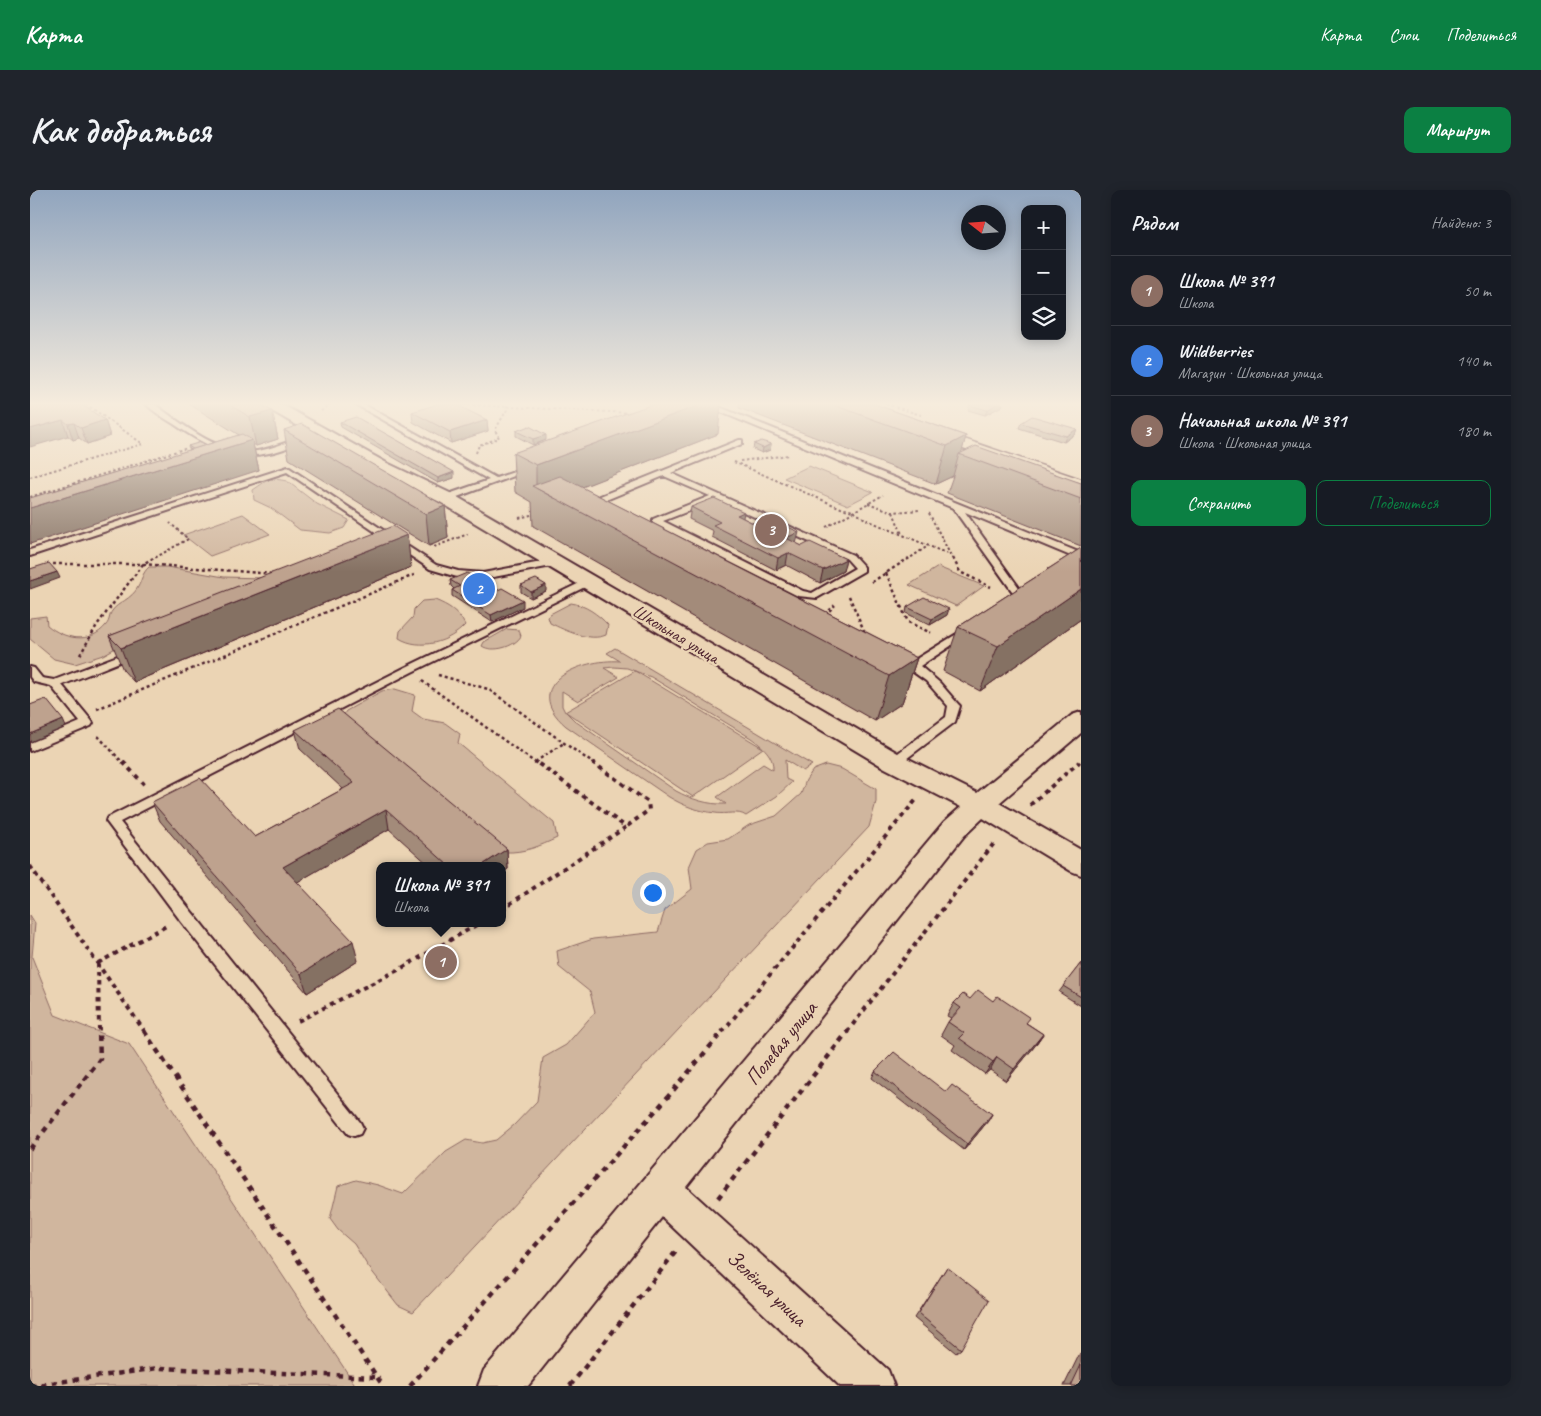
<!DOCTYPE html>
<html lang="ru">
<head>
<meta charset="utf-8">
<style>
  :root { --surface:#171b24; --page:#20242c; --text:#f1f3f6; --muted:#9ea1a6; --line:#363941; --accent:#0b8043 }
  body { margin:0; font-family:Caveat,sans-serif; background:var(--page); color:var(--text) }
  .controls { position:absolute; right:15px; top:15px; display:grid; overflow:hidden; border-radius:10px; box-shadow:0 2px 12px #0003 }
  .controls button { width:45px; height:45px; display:grid; place-items:center; padding:0; border:0; border-bottom:1px solid var(--line); background:var(--surface); color:var(--text); font:25px sans-serif }
  .compass { position:absolute; left:931px; top:15px; width:45px; height:45px; border-radius:50%; background:var(--surface); box-shadow:0 2px 12px #0003; rotate:287deg }
  .you { position:absolute; left:622px; top:702px; width:18px; height:18px; margin:-12px; border:4px solid #fff; border-radius:50%; background:#1a73e8; box-shadow:0 0 0 8px #1a73e833 }
  .badge { display:grid; place-items:center; width:32px; height:32px; border-radius:50%; background:var(--accent); color:#fff; font-size:16px; font-weight:700 }
  .pin { position:absolute; translate:-50% -50%; border:2px solid #fff; box-shadow:0 1px 5px #0006 }
  .popup { position:absolute; left:346px; top:672px; width:130px; height:65px; box-sizing:border-box; display:grid; place-content:center; border-radius:10px; background:var(--surface); filter:drop-shadow(0 1px 4px #0005); font-size:16px; white-space:nowrap; color:var(--muted) }
  .popup b { font-size:19px; color:var(--text) }
  .popup::after { content:''; position:absolute; left:50%; top:100%; margin-left:-10px; border:10px solid transparent; border-top-color:var(--surface) }
  .list { margin:0; padding:0; list-style:none }
  h2 { display:flex; justify-content:space-between; align-items:center; height:65px; margin:0; padding:0 20px; font-size:21px }
  h2 small { font-size:16px; font-weight:400; color:var(--muted) }
  .list li { display:grid; grid-template-columns:32px 1fr auto; gap:15px; align-items:center; box-sizing:border-box; height:70px; padding:0 20px; border-top:1px solid var(--line) }
  .list b { display:block; font-size:19px; white-space:nowrap }
  .list p { margin:0; font-size:16px; white-space:nowrap; color:var(--muted) }
  .list em { font-size:16px; font-style:normal; color:var(--muted) }
  .actions { display:flex; gap:10px; padding:15px 20px }
  .actions a { flex:1; padding:11px 0; border:1px solid var(--accent); border-radius:10px; text-align:center; font-size:18px; color:var(--accent) }
  .actions .main { background:var(--accent); color:#fff }
  .icon { flex:none; width:28px; height:28px; fill:none; stroke:currentColor; stroke-width:2; stroke-linecap:round; stroke-linejoin:round }
  .map { position:relative; flex:none; width:1051px; height:1196px; overflow:hidden; border-radius:10px }
  header { display:flex; align-items:center; gap:30px; box-sizing:border-box; height:70px; padding:0 25px; background:var(--accent); color:#fff }
  header strong { font-size:24px }
  nav { display:flex; gap:28px; margin-inline-start:auto; font-size:18px }
  .intro { display:flex; align-items:center; justify-content:space-between; box-sizing:border-box; height:120px; padding:0 30px }
  h1 { margin:0; font-size:35px }
  .button { padding:12px 22px; border-radius:10px; background:var(--accent); color:#fff; font-size:18px; font-weight:700 }
  main { display:flex; gap:30px; padding:0 30px }
  aside { flex:1; background:var(--surface); border-radius:10px; box-shadow:0 2px 12px #0003 }
  .map>svg:first-child { display:block }
  .green { fill:#d0b69e; stroke:#8d6a64; fill-rule:evenodd }
  .lines { fill:none; stroke-linecap:round; stroke-linejoin:round }
  .service-casing { stroke:#4a1f2b; stroke-width:4 }
  .minor-casing { stroke:#4a1f2b; stroke-width:4 }
  .tertiary-casing { stroke:#4a1f2b; stroke-width:3 }
  .path-far3 { stroke:#4a1f2b; stroke-width:2; stroke-dasharray:2.5 2.5; stroke-linecap:butt }
  .path-far2 { stroke:#4a1f2b; stroke-width:2.5; stroke-dasharray:3 3; stroke-linecap:butt }
  .path-far1 { stroke:#4a1f2b; stroke-width:4; stroke-dasharray:4.5 4.5; stroke-linecap:butt }
  .path { stroke:#4a1f2b; stroke-width:4.5; stroke-dasharray:5.5 5.5; stroke-linecap:butt }
  .service { fill:#ebd4b4; fill-rule:evenodd }
  .minor { fill:#ebd4b4; fill-rule:evenodd }
  .tertiary { fill:#ebd4b4; fill-rule:evenodd }
  .wall { fill:#a38b7a; stroke:#4a1f2b }
  .shaded-wall { fill:#857163; stroke:#4a1f2b }
  .building { fill:#bea28e; stroke:#4a1f2b }
  .labels { text-anchor:middle; stroke-width:5; stroke-linejoin:round; paint-order:stroke }
  .street-label { font-size:18px; fill:#4a1f2b; stroke:#ebd4b4 }
  .near-street-label { font-size:21px; fill:#4a1f2b; stroke:#ebd4b4 }
</style>
</head>
<body>
<header>
<strong>Карта</strong>
<nav><a>Карта</a><a>Слои</a><a>Поделиться</a></nav>
</header>
<div class="intro"><h1>Как добраться</h1><a class="button">Маршрут</a></div>
<main>
<div class="map">
<svg width="1051" height="1196" viewBox="0 0 1051 1196">
  <rect width="100%" height="100%" fill="#ebd4b4"/>
  <filter id="ink" filterUnits="userSpaceOnUse"><feTurbulence type="fractalNoise" baseFrequency=".02" numOctaves="2"/><feDisplacementMap in="SourceGraphic" scale="10" xChannelSelector="R" yChannelSelector="G"/><feConvolveMatrix kernelMatrix="1 2 1 2 8 2 1 2 1" color-interpolation-filters="sRGB"/></filter>
  <g filter="url(#ink)">
    <g class="green">
      <path d="M779,276L843,302L818,315L754,288Z"/>
      <path d="M245,289L257,291L287,314L319,330L314,338L300,343L270,340L241,318L224,310L223,300L236,291Z"/>
      <path d="M213,324L240,344L180,366L153,345Z"/>
      <path d="M119,377H137L194,387L232,388L132,432L73,465L45,474L24,469L0,449V428L16,426L17,435C34,449 60,455 76,435C80,431 79,425 82,421C87,413 102,409 108,397C112,390 112,383 119,377Z"/>
      <path d="M908,377L954,396L926,416L879,395Z"/>
      <path d="M405,410C419,416 428,421 435,435C420,452 390,461 369,448L370,441L383,427L384,419L392,411Z"/>
      <path d="M541,413C555,415 568,424 578,435L576,445C560,452 536,441 520,433L518,427L520,424Z"/>
      <path d="M477,439L489,440L491,446C485,457 462,463 452,456L454,452Z"/>
      <path d="M585,458L782,575L773,581L755,570L756,589L762,592L747,606L716,626C708,620 696,625 685,623C668,621 654,616 639,607L536,536C488,495 551,468 590,471L577,463ZM584,477L597,478L621,487L721,548C732,556 744,565 743,580L733,574L687,607L696,614C678,615 661,609 646,601L545,531L536,522L663,607L733,558L605,481L535,522L532,516V501L548,511L589,487L574,478Z"/>
      <path d="M365,499L385,505L382,521L393,529L415,533L430,544L428,553L524,633L527,648C510,656 494,663 475,662L312,527L316,521L352,501Z"/>
      <path d="M796,575L812,579L846,599V612L839,637L383,1122L368,1115L337,1075L324,1054L308,1040L300,1029L308,996L326,990L348,995L373,1004L416,962L436,950L452,953L466,950L484,935L507,911L513,868L536,855L565,822L560,802L529,777L527,761L563,749L628,742L635,720L662,699L659,677L667,659L678,652L698,649L719,635L746,626L771,604L776,590L783,580Z"/>
      <path d="M0,725L5,733L2,767L25,825L99,854L326,1196H0Z"/>
    </g>
    <g class="lines">
      <defs>
        <g id="service">
          <path d="M116,214H124C153,234 189,266 227,261C242,259 256,252 271,248L275,250C269,254 261,256 254,259C210,274 180,259 144,234C134,228 124,222 116,214Z"/>
          <path d="M325,214H333L466,288L499,277L503,279L419,310H413V306L459,290Z"/>
          <path d="M675,214H682L1051,363V370L1046,373H1040L1038,371L1043,367L935,322L995,406L993,408H987L923,318L676,216Z"/>
          <path d="M709,250H712V254L641,283L823,365L834,377V381L787,408L768,406L623,333V329L680,306L634,286L576,310L572,313L576,320L575,322H569L563,313L570,306ZM687,310L817,369L825,378L782,403L773,401L633,331Z"/>
          <path d="M258,277L406,375L428,381L453,383L527,369L532,372L527,375L453,389L427,387L400,379L257,282L0,366V360Z"/>
          <path d="M558,389L561,390V394L382,482L90,632L330,932L333,938L330,944L324,946L318,944L150,730L76,631L77,628L374,478Z"/>
          <path d="M938,437L942,438V442L890,476L910,493L928,514L930,516L925,532L868,575H860L858,572L860,569L916,527L918,516L896,491L865,469L870,466L883,471Z"/>
          <path d="M103,460L107,461L108,463L107,465L32,495L61,530L63,533L61,536L0,561V553L50,532L21,496L4,492L0,487V477L4,478L12,488L24,490Z"/>
        </g>
        <path id="minor" d="M233,214H251L355,272L422,304L873,566L947,603L1042,525L1051,522V543L969,613L1051,660V685L1041,681L953,628L934,646L656,997L858,1180L864,1196H810L632,1027L498,1196H448L454,1180L914,632L931,617L855,578L410,312L343,279L235,217Z"/>
        <path id="tertiary" d="M899,237L1051,289V300L893,245L891,242L893,239Z"/>
      </defs>
      <use href="#service" class="service-casing"/>
      <use href="#minor" class="minor-casing"/>
      <use href="#tertiary" class="tertiary-casing"/>
      <g class="path-far3">
        <path d="M423,214L602,223"/>
        <path d="M856,214L891,225"/>
        <path d="M291,221L300,214"/>
        <path d="M446,263L449,255L469,248L465,240L478,218L476,214"/>
        <path d="M710,271L759,265"/>
        <path d="M704,272L811,318L823,321L837,330L918,364"/>
        <path d="M0,287L113,254L56,214"/>
        <path d="M0,307L157,258"/>
        <path d="M838,313L863,322L890,320"/>
        <path d="M863,322L872,344"/>
        <path d="M899,323L923,370"/>
        <path d="M489,328L505,324"/>
        <path d="M796,337L853,305"/>
        <path d="M404,357L438,344"/>
        <path d="M121,370L158,349L140,333"/>
        <path d="M877,370L898,356"/>
      </g>
      <g class="path-far2">
        <path d="M923,368L930,382L961,397"/>
        <path d="M23,374H113L244,384"/>
        <path d="M856,383L878,432L901,443"/>
        <path d="M842,392L879,368"/>
        <path d="M819,406L835,443"/>
        <path d="M795,425L805,415"/>
        <path d="M50,465L67,435L113,374L123,368"/>
        <path d="M408,485L458,499L564,574"/>
        <path d="M392,491L507,574"/>
        <path d="M67,519L384,385"/>
        <path d="M68,546L94,574"/>
        <path d="M505,572L534,553"/>
        <path d="M1048,574L1051,571"/>
      </g>
      <g class="path-far1">
        <path d="M93,572L114,594"/>
        <path d="M562,572L618,612L619,620L596,637"/>
        <path d="M1000,615L1049,572"/>
        <path d="M0,676L115,842"/>
        <path d="M472,719L596,637L506,572"/>
        <path d="M68,773L138,735"/>
        <path d="M68,773L69,842"/>
        <path d="M268,831L370,779L450,733"/>
        <path d="M692,842L886,610"/>
        <path d="M817,842L965,652"/>
      </g>
      <g class="path">
        <path d="M114,841L353,1196"/>
        <path d="M0,959L70,869L69,841"/>
        <path d="M688,1008L818,841"/>
        <path d="M0,1196L128,1178L346,1187"/>
        <path d="M380,1196L636,909L693,841"/>
        <path d="M540,1196L647,1060"/>
      </g>
      <use href="#service" class="service"/>
      <use href="#minor" class="minor"/>
      <use href="#tertiary" class="tertiary"/>
    </g>
    <g class="wall">
      <path d="M159,214H230L242,221L248,249L226,256L223,254L229,280L160,260L158,256L176,255L209,245Z"/>
      <path d="M710,214H844L936,246L931,263L1051,293V356L917,303L923,286L906,294L709,218Z"/>
      <path d="M941,214H973L972,216L955,225L938,220L940,215Z"/>
      <path d="M0,215L75,230L80,246L57,254L49,248L43,250Z"/>
      <path d="M382,222L457,230L458,241L421,253L383,232Z"/>
      <path d="M310,232L424,288L408,293L311,237Z"/>
      <path d="M991,233L1047,239L1045,244L1034,252L989,238Z"/>
      <path d="M254,240L415,316L418,348L399,356L259,269Z"/>
      <path d="M486,241L516,250L503,255L486,246Z"/>
      <path d="M688,244L551,297L887,468L872,513L845,531L503,336L502,312L485,302L483,263Z"/>
      <path d="M724,254H741L740,260L732,263L723,259Z"/>
      <path d="M661,317L713,328L772,356L816,369L813,381L790,393L756,375L746,380L682,347L683,341L659,329Z"/>
      <path d="M377,345L381,377L104,492L93,480L79,446Z"/>
      <path d="M1051,358V429L950,501L913,481L928,437Z"/>
      <path d="M420,390L493,417L462,432L422,406V400L424,399L421,396Z"/>
      <path d="M491,395L516,401L501,408L491,402Z"/>
      <path d="M877,417L917,425L900,435L876,423Z"/>
      <path d="M265,540L477,659L478,679L472,683V676H400L359,639L267,692L328,771L277,803L130,631L122,612L225,647L313,599L270,559Z"/>
      <path d="M1051,773V816L1029,802Z"/>
      <path d="M940,809L963,811L1013,844L1004,857L976,891L960,880L955,884L922,860L925,855L911,845L918,832L921,828L917,826L924,813Z"/>
      <path d="M845,881L962,924L958,931L934,960L842,888Z"/>
      <path d="M917,1077L931,1159L926,1163L884,1128Z"/>
      <path d="M1051,1162V1196H1034L1050,1163Z"/>
    </g>
    <g class="shaded-wall">
      <path d="M673,214H691L688,244L524,308L506,298V275Z"/>
      <path d="M967,214H973L972,216L955,225L957,220Z"/>
      <path d="M242,221L248,249L226,256L220,227Z"/>
      <path d="M33,230L38,246L0,257V239Z"/>
      <path d="M75,230L80,246L57,254L51,238Z"/>
      <path d="M457,230L458,241L421,253L420,242Z"/>
      <path d="M44,233L49,248L43,250L38,234Z"/>
      <path d="M1047,239L1045,244L1034,252L1036,246Z"/>
      <path d="M516,245V250L503,255V249Z"/>
      <path d="M936,246L931,265L929,264L923,286L906,294L917,256Z"/>
      <path d="M222,250L229,280L0,354V318Z"/>
      <path d="M741,254L740,260L732,263L733,258Z"/>
      <path d="M424,282V288L408,293V288Z"/>
      <path d="M415,316L418,348L399,356L396,324Z"/>
      <path d="M714,322L712,334L707,325Z"/>
      <path d="M769,342L766,354L756,348Z"/>
      <path d="M377,345L381,377L104,492L91,458Z"/>
      <path d="M758,363L756,375L746,380L748,368Z"/>
      <path d="M816,369L813,381L790,393L793,380Z"/>
      <path d="M27,382L30,388L0,399V391Z"/>
      <path d="M516,395V401L501,408V402Z"/>
      <path d="M1051,399V429L950,501L968,456Z"/>
      <path d="M493,410V417L462,432L461,425Z"/>
      <path d="M919,419L917,425L900,435L902,429Z"/>
      <path d="M887,468L872,513L845,531L859,486Z"/>
      <path d="M33,530L36,537L0,552V544Z"/>
      <path d="M356,619L359,639L259,697L253,677Z"/>
      <path d="M477,659L478,679L472,683V676H451Z"/>
      <path d="M323,751L328,771L277,803L271,784Z"/>
      <path d="M1013,844L1004,857L976,891L984,879Z"/>
      <path d="M967,867L960,880L955,884L963,872Z"/>
      <path d="M962,924L958,931L934,960L937,954Z"/>
    </g>
    <g class="building">
      <path d="M4,214H51L75,230L51,238L44,233L38,234L33,230L0,239V215Z"/>
      <path d="M198,214H230L242,221L220,227Z"/>
      <path d="M408,214H425L457,230L420,242L382,222Z"/>
      <path d="M623,214H673L506,275L483,263Z"/>
      <path d="M801,214H844L936,246L917,256Z"/>
      <path d="M941,214H967L957,220L940,215Z"/>
      <path d="M1002,226L1047,239L1036,246L991,233Z"/>
      <path d="M326,227L424,282L408,288L310,232Z"/>
      <path d="M272,234L415,316L396,324L254,240Z"/>
      <path d="M499,236L516,245L503,249L486,241Z"/>
      <path d="M212,244L222,250L0,318V308Z"/>
      <path d="M731,251L741,254L733,258L724,254Z"/>
      <path d="M171,252L176,255L163,259L158,256Z"/>
      <path d="M946,256L1051,293V309L929,264Z"/>
      <path d="M530,286L887,468L859,486L502,296Z"/>
      <path d="M684,308L714,322L707,325L723,333L736,327L769,342L756,348L772,356L780,352L816,369L793,380L758,363L748,368L683,335L690,332L661,317Z"/>
      <path d="M363,336L377,345L91,458L79,446Z"/>
      <path d="M1051,358V399L968,456L928,437Z"/>
      <path d="M19,373L27,382L0,391V379Z"/>
      <path d="M437,383L466,401L472,398L493,410L461,425L422,400L430,396L420,390Z"/>
      <path d="M506,389L516,395L501,402L491,395Z"/>
      <path d="M894,407L919,419L902,429L877,417Z"/>
      <path d="M16,509L33,530L0,544V515Z"/>
      <path d="M308,519L477,659L451,676H419L356,619L253,677L323,751L271,784L122,612L170,588L225,647L324,593L265,540Z"/>
      <path d="M1051,773V807L1033,796Z"/>
      <path d="M948,800L963,811L967,806L1000,828L996,833L1013,844L984,879L967,867L963,872L929,848L934,843L918,832L931,818L924,813L933,804L940,809Z"/>
      <path d="M864,862L916,902L922,895L962,924L937,954L845,881Z"/>
      <path d="M917,1077L959,1110L931,1159L888,1123Z"/>
      <path d="M1051,1175V1196H1041Z"/>
    </g>
  </g>
  <linearGradient id="sky" x2="0" y2="1"><stop stop-color="#91a5be"/><stop offset="0.56" stop-color="#f6ecdd"/><stop offset="1" stop-color="#f6ecdd" stop-opacity="0"/></linearGradient>
  <rect width="1051" height="382" fill="url(#sky)"/>
  <g class="labels">
    <g class="street-label">
      <text transform="translate(646 444) rotate(31)" y="6">Школьная улица</text>
    </g>
    <g class="near-street-label">
      <text transform="translate(751 853) rotate(-51)" y="7">Полевая улица</text>
      <text transform="translate(737 1098) rotate(43)" y="7">Зелёная улица</text>
    </g>
  </g>
</svg>
<div class="controls">
<button>+</button>
<button>−</button>
<button><svg class="icon" aria-label="layers" viewBox="0 0 24 24"><path d="M12 4l9 5-9 5-9-5zM3 14l9 5 9-5"/></svg></button>
</div>
<svg class="compass" viewBox="-18 -18 36 36"><path d="M0-13l5 13h-10z" fill="#e53935"/><path d="M0 13l5-13h-10z" fill="#9ea1a6"/></svg>
<div class="you"></div>
<div class="pin badge" style="left:411px;top:772px;background:#8d6e63">1</div>
<div class="popup"><b>Школа № 391</b>Школа</div>
<div class="pin badge" style="left:449px;top:399px;background:#3f7fe0">2</div>
<div class="pin badge" style="left:741px;top:340px;background:#8d6e63">3</div>
</div>
<aside>
<h2>Рядом<small>Найдено: 3</small></h2>
<ul class="list">
<li><span class="badge" style="background:#8d6e63">1</span><div><b>Школа № 391</b><p>Школа</p></div><em>50 m</em></li>
<li><span class="badge" style="background:#3f7fe0">2</span><div><b>Wildberries</b><p>Магазин · Школьная улица</p></div><em>140 m</em></li>
<li><span class="badge" style="background:#8d6e63">3</span><div><b>Начальная школа № 391</b><p>Школа · Школьная улица</p></div><em>180 m</em></li>
</ul>
<div class="actions"><a class="main">Сохранить</a><a>Поделиться</a></div>
</aside>
</main>
</body>
</html>
